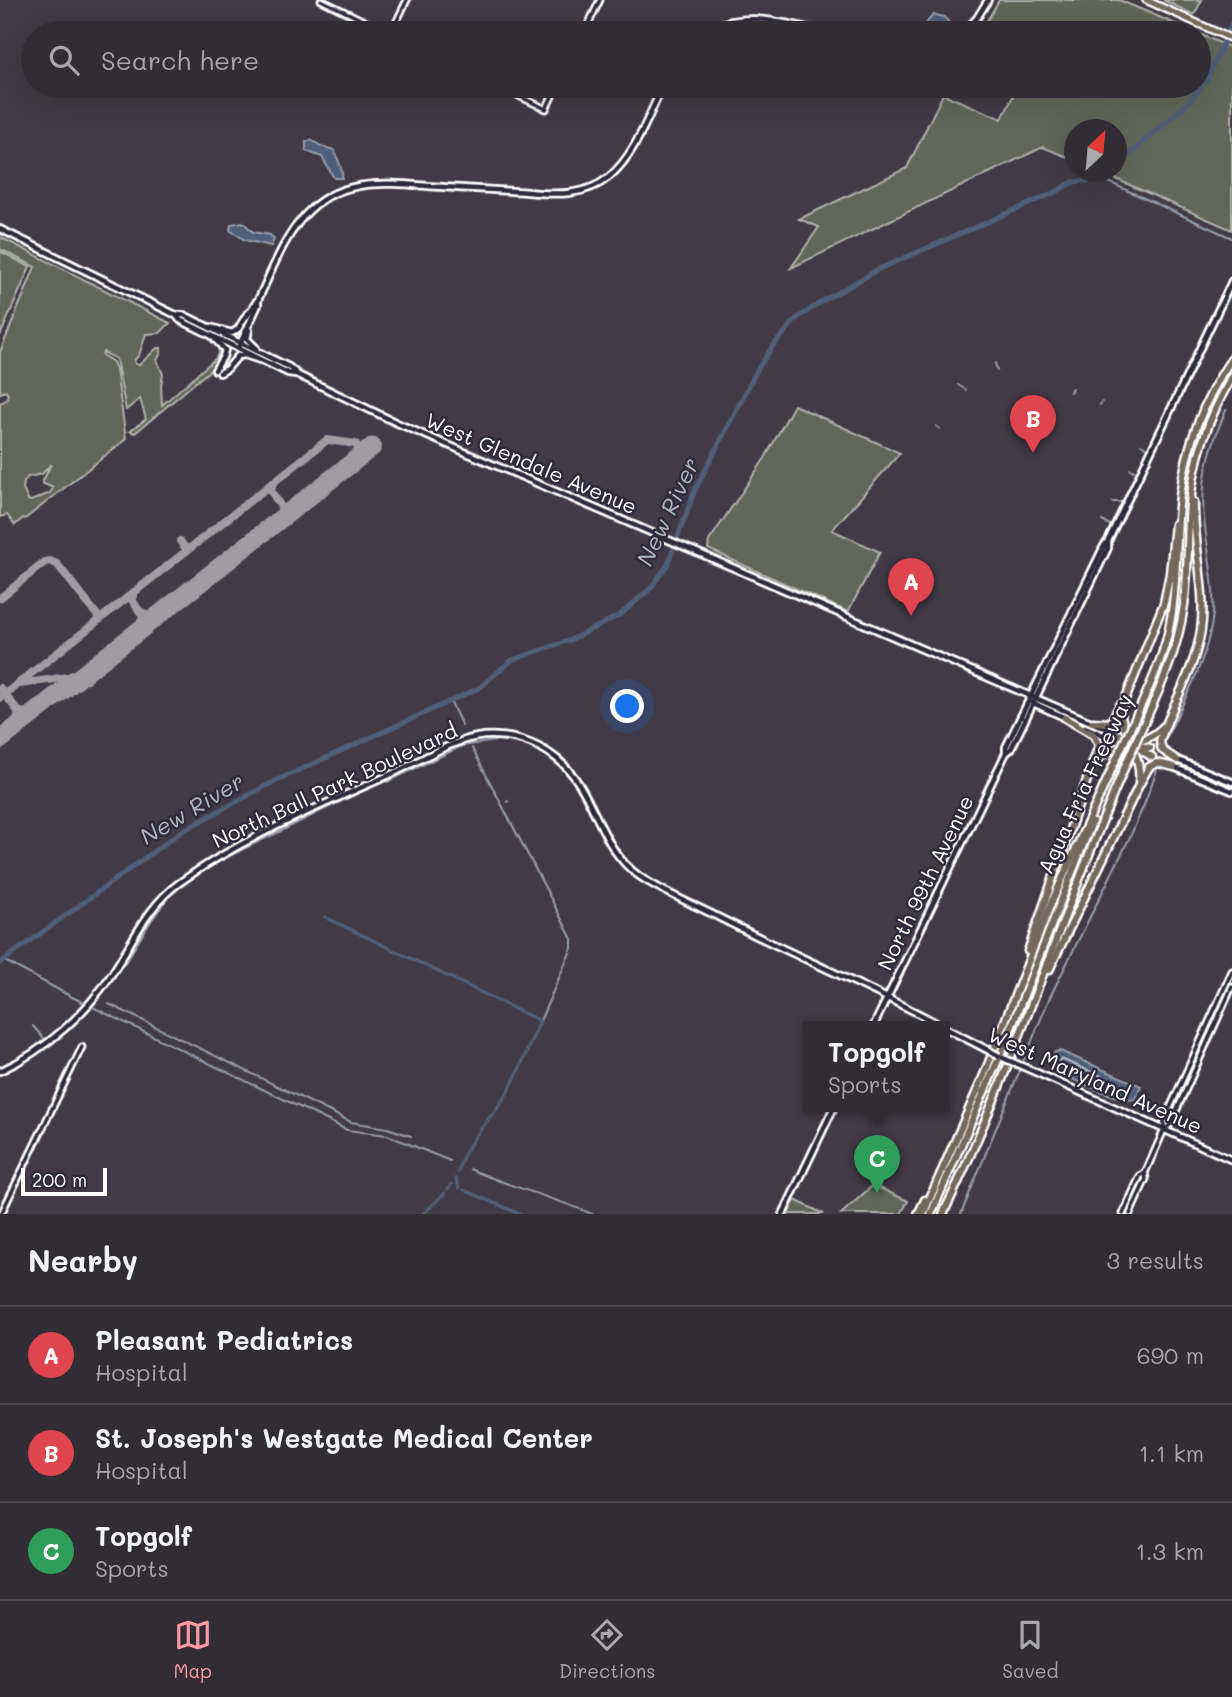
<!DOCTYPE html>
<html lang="en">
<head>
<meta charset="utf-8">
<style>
  :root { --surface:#322c34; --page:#3d3840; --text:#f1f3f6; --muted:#a8a7ac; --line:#4d484f; --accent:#ff9aa2 }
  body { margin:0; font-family:Mali,sans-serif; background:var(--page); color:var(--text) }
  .compass { position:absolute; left:1064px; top:119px; width:63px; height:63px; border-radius:50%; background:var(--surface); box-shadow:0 7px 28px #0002; rotate:26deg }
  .scale { position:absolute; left:21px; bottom:18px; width:86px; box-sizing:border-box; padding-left:7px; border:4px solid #fff; border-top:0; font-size:19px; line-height:24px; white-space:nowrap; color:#fff; -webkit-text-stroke:5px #2f2a3d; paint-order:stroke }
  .you { position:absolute; left:628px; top:707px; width:24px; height:24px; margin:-18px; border:5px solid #fff; border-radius:50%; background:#1a73e8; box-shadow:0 0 0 10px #1a73e833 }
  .badge { display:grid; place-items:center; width:46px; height:46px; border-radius:50%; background:var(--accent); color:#fff; font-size:23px; font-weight:700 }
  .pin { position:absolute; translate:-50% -58px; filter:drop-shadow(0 2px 4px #0008) }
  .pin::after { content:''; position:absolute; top:37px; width:24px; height:21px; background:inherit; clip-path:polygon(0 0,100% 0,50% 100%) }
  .popup { position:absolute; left:803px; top:1021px; width:147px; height:91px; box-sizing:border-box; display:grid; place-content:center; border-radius:0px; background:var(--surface); filter:drop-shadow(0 2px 5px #0005); font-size:23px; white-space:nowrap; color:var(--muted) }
  .popup b { font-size:26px; color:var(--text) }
  .popup::after { content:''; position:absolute; left:50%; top:100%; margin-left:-14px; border:14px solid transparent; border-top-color:var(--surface) }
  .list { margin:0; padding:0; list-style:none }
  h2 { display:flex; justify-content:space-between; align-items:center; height:91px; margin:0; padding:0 28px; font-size:30px }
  h2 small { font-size:23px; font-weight:400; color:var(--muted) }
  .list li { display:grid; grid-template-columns:46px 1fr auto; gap:21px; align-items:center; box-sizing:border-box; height:98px; padding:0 28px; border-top:2px solid var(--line) }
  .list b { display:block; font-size:26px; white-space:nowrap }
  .list p { margin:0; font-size:23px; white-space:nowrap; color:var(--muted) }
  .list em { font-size:23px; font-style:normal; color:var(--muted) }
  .icon { flex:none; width:38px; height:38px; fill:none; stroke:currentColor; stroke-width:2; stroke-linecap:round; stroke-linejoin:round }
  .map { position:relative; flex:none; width:1232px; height:1214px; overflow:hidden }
  .search { position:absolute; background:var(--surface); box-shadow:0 7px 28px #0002; left:21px; right:21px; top:21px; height:77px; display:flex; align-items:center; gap:18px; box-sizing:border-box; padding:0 24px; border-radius:38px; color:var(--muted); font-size:26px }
  .sheet { height:385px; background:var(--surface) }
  nav { display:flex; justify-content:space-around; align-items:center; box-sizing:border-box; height:98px; border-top:2px solid var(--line); background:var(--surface); font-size:19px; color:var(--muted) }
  nav a { display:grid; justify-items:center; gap:4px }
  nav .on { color:var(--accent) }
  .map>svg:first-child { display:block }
  .green { fill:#606659; stroke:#b0b2ac; stroke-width:2; fill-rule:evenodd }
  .water { fill:#505e7a; stroke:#969eaf; stroke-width:2 }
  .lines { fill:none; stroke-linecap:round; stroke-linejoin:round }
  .shore { stroke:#b9bfca; stroke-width:2 }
  .stream { stroke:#969eaf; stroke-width:2 }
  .canal { stroke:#505e7a; stroke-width:3.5 }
  .river { stroke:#505e7a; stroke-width:5 }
  .taxiway { stroke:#a09ca2; stroke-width:8 }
  .runway { stroke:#a09ca2; stroke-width:19 }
  .tertiary-casing { stroke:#fff; stroke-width:9 }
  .secondary-casing { stroke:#fff; stroke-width:10 }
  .primary-casing { stroke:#fff; stroke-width:10 }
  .motorway-casing { stroke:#fff; stroke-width:11 }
  .tertiary { stroke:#2f2a3d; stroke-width:3.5 }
  .secondary { stroke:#2f2a3d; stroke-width:4.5 }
  .primary { stroke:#76695c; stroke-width:5 }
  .motorway { stroke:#76695c; stroke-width:6 }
  .secondary-bridge-casing { stroke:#fff; stroke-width:10; stroke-linecap:butt }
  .motorway-bridge-casing { stroke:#fff; stroke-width:11; stroke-linecap:butt }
  .secondary-bridge { stroke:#2f2a3d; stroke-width:4.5 }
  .motorway-bridge { stroke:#76695c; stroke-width:6 }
  .labels { text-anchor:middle; stroke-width:5; stroke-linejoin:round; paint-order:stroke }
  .street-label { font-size:21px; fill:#fff; stroke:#2f2a3d }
  .water-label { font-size:23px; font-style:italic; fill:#b0b7c3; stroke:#2f2a3d }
</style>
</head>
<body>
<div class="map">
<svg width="1232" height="1214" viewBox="0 0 1232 1214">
  <rect width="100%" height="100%" fill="#423a46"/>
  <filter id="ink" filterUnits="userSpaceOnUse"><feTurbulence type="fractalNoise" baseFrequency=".0143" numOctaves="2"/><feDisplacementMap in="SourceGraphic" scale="14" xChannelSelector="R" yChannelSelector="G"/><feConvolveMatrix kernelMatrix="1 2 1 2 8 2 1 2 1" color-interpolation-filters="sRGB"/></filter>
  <g filter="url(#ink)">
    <g class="green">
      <path d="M999,0H1119L1197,33H980Z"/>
      <path d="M1163,0H1202L1194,15Z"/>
      <path d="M1199,34L1232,48V230L1100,172H1116V130H1074V160L1043,147L791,268L819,227L799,219L907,168L943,94L1002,119L1018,86H1199Z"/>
      <path d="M0,237L170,323L160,333L146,334L139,355L134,361L135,364L139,365L157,348H161V353L157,360L163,374L161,385L162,405L216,358L219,350L215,342L224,352L216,365L135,433L130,431L146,419L140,399L126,410L116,359L103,352L102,355L113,362L116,369L126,439L25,519L23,518L15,525L7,515L0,517V403L5,401L8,395L6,391L0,393V352L35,267L0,249ZM51,464L42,483L53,488L50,493L31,501L28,500L23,489L24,482L28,477L42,474Z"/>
      <path d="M0,251L30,267L0,336Z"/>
      <path d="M794,405L900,453L832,530L880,552L848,612L708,549L709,541L765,458Z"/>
      <path d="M873,1185L908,1201L901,1214H841Z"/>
      <path d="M795,1200L824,1214H788Z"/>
    </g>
    <g class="water">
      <path d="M933,15L945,17L948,22C942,29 932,26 926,33H909L912,30L924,26Z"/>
      <path d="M311,140L321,146L334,150C337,157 344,172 342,178H334L322,157L306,151V142Z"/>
      <path d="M243,222L253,232L270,235L274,239L271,246L245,240L230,230L231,224Z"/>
      <path d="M1060,1051L1141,1086L1135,1099C1122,1104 1067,1076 1052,1070L1050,1062L1055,1052Z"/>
    </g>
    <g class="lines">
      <path class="shore" d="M1061,1059L1110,1080L1112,1084L1105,1086L1060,1066L1058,1062Z"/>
      <g class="stream">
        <path d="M1102,179L1232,238"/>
        <path d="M995,363L997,371"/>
        <path d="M958,385L966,390"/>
        <path d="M1070,392L1072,388"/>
        <path d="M1100,405L1102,402"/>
        <path d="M936,426L940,429"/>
        <path d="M1141,444L1146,447"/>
        <path d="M1130,469L1134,471"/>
        <path d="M1112,502H1121"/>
        <path d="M1102,521L1110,525"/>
        <path d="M450,701L462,726"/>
        <path d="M1164,743C1183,702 1208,660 1213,614C1215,582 1207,550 1204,518C1200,480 1211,444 1226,410"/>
        <path d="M472,748L572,939V948L540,1021"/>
        <path d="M387,782L462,746L495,741"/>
        <path d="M507,802L508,801"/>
        <path d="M170,896C205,864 252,846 293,825C323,811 351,795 382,783"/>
        <path d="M5,961L72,997L347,1130L387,1135L450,1161"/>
        <path d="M125,963L151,921L167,899"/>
        <path d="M109,1004L351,1122L387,1128L411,1136"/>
        <path d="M33,1026L44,1039"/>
        <path d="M470,1169C510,1187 552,1197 592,1214"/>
        <path d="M961,1214L1049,999L1130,837L1144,805L1158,767"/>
      </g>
      <g class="canal">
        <path d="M325,917L540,1021C529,1045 520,1071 506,1095C491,1120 464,1143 458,1172"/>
        <path d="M456,1179L459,1188"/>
        <path d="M448,1189L452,1184"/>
        <path d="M464,1190L520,1214"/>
        <path d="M423,1214L445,1193"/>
      </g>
      <g class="river">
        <path d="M1116,166L1188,103L1207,79L1232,23"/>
        <path d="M0,963L182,831L273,782L479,688L512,660L570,640L620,615L650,589L668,564L695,490L756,372L772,347L796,319L821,302L879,269L1054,193L1073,182L1102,179L1110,172"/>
      </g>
      <g class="taxiway">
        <path d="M273,482L271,491L281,507V519"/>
        <path d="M180,541L187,550"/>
        <path d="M134,592L132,600L143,616L139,630"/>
        <path d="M0,598L45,562L50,561L57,564L100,619"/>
        <path d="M140,611L149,616L161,613"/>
        <path d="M20,684L68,677L97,663"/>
        <path d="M0,688L25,720"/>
        <path d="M0,698L327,440L356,444L359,450L355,460"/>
        <path d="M18,711L28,714L39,709"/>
        <path d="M14,729L19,722L18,712"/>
      </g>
      <path class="runway" d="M0,740L372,447"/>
      <defs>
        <g id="tertiary">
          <path d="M321,0L389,33"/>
          <path d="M391,33L407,0"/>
          <path d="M584,33L600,0"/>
          <path d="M498,86L546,109L557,86"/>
          <path d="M1164,1130L1170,1125L1232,987"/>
          <path d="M1,1214L82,1047"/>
          <path d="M1123,1214L1140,1176L1145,1173"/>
          <path d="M1130,1214L1146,1179L1145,1173L1164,1130V1121L1232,971"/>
        </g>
        <g id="secondary">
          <path d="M702,33C741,7 787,24 830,33"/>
          <path d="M963,33L977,18L988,0"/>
          <path d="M0,229L176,315L180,320L288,373L296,374L397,423L1119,734"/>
          <path d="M176,315H184L289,367L296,373"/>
          <path d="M247,316L257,301"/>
          <path d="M210,327L232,333L238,329L247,314"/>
          <path d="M249,330L247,339L256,348"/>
          <path d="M212,336L225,350L223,357L215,370"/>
          <path d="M238,348L258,305V300C271,273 283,239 304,216C341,174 393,184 443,187C471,189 500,190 528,192C557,195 586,196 609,177C636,154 648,116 663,86"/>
          <path d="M220,373L227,369L238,356L245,355L260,360"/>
          <path d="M1031,702L1068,719"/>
          <path d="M1085,727L1112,739"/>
          <path d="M1006,752V747L1104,546L1108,541L1232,281"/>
          <path d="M1175,759L1232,782"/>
          <path d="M1171,766L1232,791"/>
          <path d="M873,1027L1006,753L1011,749L1108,548V541"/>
          <path d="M945,1028L984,1048"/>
          <path d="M0,1071C46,1050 86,1014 113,972C133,941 149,904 179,883C246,835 324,805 398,771C425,758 454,739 484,736C510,734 536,742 556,758C596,789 597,847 639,876C661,891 688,902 712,914C788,953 868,986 944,1027"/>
          <path d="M1033,1071L1232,1160"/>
          <path d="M783,1214L834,1107"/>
        </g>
        <path id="primary" d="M1146,0L1232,39"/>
        <g id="motorway">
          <path d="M1092,722L1110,723L1120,705"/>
          <path d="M1131,727C1147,692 1165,657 1171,618C1178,577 1175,536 1180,496C1186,446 1204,399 1232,358"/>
          <path d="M1140,732C1159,691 1178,651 1184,605C1189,572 1187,537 1190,504C1194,459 1209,416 1232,377"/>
          <path d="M1116,733C1134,744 1141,761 1139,783"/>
          <path d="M1112,739C1132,745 1150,741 1164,726"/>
          <path d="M1152,757C1133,746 1121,733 1121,710L1164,603L1170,573L1175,524"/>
          <path d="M1177,760L1162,750L1160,741C1172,704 1195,670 1201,630C1207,591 1193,544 1194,502"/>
          <path d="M1095,763C1110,745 1128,742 1150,748"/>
          <path d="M1028,951L1099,745L1094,735L1065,718"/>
          <path d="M1049,970L1139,785L1149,767L1157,763L1174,767"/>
          <path d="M918,1214L925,1200"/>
          <path d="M923,1214L984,1075L1050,906L1119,753"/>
          <path d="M931,1214L1002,1051L1092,822"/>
          <path d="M943,1214C1015,1066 1063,908 1129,757"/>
        </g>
      </defs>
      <use href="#tertiary" class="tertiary-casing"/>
      <use href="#secondary" class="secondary-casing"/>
      <use href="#primary" class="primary-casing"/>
      <use href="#motorway" class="motorway-casing"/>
      <use href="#tertiary" class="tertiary"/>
      <use href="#secondary" class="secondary"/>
      <use href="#primary" class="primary"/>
      <use href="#motorway" class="motorway"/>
      <defs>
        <g id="secondary-bridge">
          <path d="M984,1048L999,1056"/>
          <path d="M1003,1058L1033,1071"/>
        </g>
        <g id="motorway-bridge">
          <path d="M1119,753L1131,727"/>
          <path d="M1129,757L1140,732"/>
        </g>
      </defs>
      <use href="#secondary-bridge" class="secondary-bridge-casing"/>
      <use href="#motorway-bridge" class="motorway-bridge-casing"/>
      <use href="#secondary-bridge" class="secondary-bridge"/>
      <use href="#motorway-bridge" class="motorway-bridge"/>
    </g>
  </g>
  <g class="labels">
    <g class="street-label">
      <text transform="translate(531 464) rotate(23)" y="7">West Glendale Avenue</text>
      <text transform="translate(1086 784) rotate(-65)" y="7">Agua Fria Freeway</text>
      <text transform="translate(335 786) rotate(-25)" y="7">North Ball Park Boulevard</text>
      <text transform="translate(926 883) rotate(-64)" y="7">North 99th Avenue</text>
      <text transform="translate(1095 1081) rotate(24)" y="7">West Maryland Avenue</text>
    </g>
    <g class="water-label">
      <text transform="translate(668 512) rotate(-65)" y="8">New River</text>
      <text transform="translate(192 809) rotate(-31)" y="8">New River</text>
    </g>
  </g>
</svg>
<svg class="compass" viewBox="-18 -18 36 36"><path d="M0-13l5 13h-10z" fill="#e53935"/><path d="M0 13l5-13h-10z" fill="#a8a7ac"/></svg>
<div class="scale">200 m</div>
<div class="you"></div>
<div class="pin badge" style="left:911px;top:616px;background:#e0444e">A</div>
<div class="pin badge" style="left:1033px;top:453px;background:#e0444e">B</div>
<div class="pin badge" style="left:877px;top:1193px;background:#2e9e5b">C</div>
<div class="popup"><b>Topgolf</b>Sports</div>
<div class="search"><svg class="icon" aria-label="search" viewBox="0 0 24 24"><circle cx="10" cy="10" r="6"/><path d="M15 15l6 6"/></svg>Search here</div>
</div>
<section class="sheet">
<h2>Nearby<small>3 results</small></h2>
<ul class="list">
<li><span class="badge" style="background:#e0444e">A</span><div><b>Pleasant Pediatrics</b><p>Hospital</p></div><em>690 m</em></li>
<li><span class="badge" style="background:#e0444e">B</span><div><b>St. Joseph's Westgate Medical Center</b><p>Hospital</p></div><em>1.1 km</em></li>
<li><span class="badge" style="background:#2e9e5b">C</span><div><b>Topgolf</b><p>Sports</p></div><em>1.3 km</em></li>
</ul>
</section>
<nav>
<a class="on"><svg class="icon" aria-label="map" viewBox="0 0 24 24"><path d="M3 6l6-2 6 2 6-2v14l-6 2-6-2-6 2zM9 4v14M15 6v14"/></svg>Map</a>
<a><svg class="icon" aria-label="directions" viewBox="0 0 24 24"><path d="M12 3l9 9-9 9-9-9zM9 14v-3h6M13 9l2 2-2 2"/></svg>Directions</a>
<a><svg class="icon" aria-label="saved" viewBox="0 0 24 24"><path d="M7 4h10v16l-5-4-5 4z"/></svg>Saved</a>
</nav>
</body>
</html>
